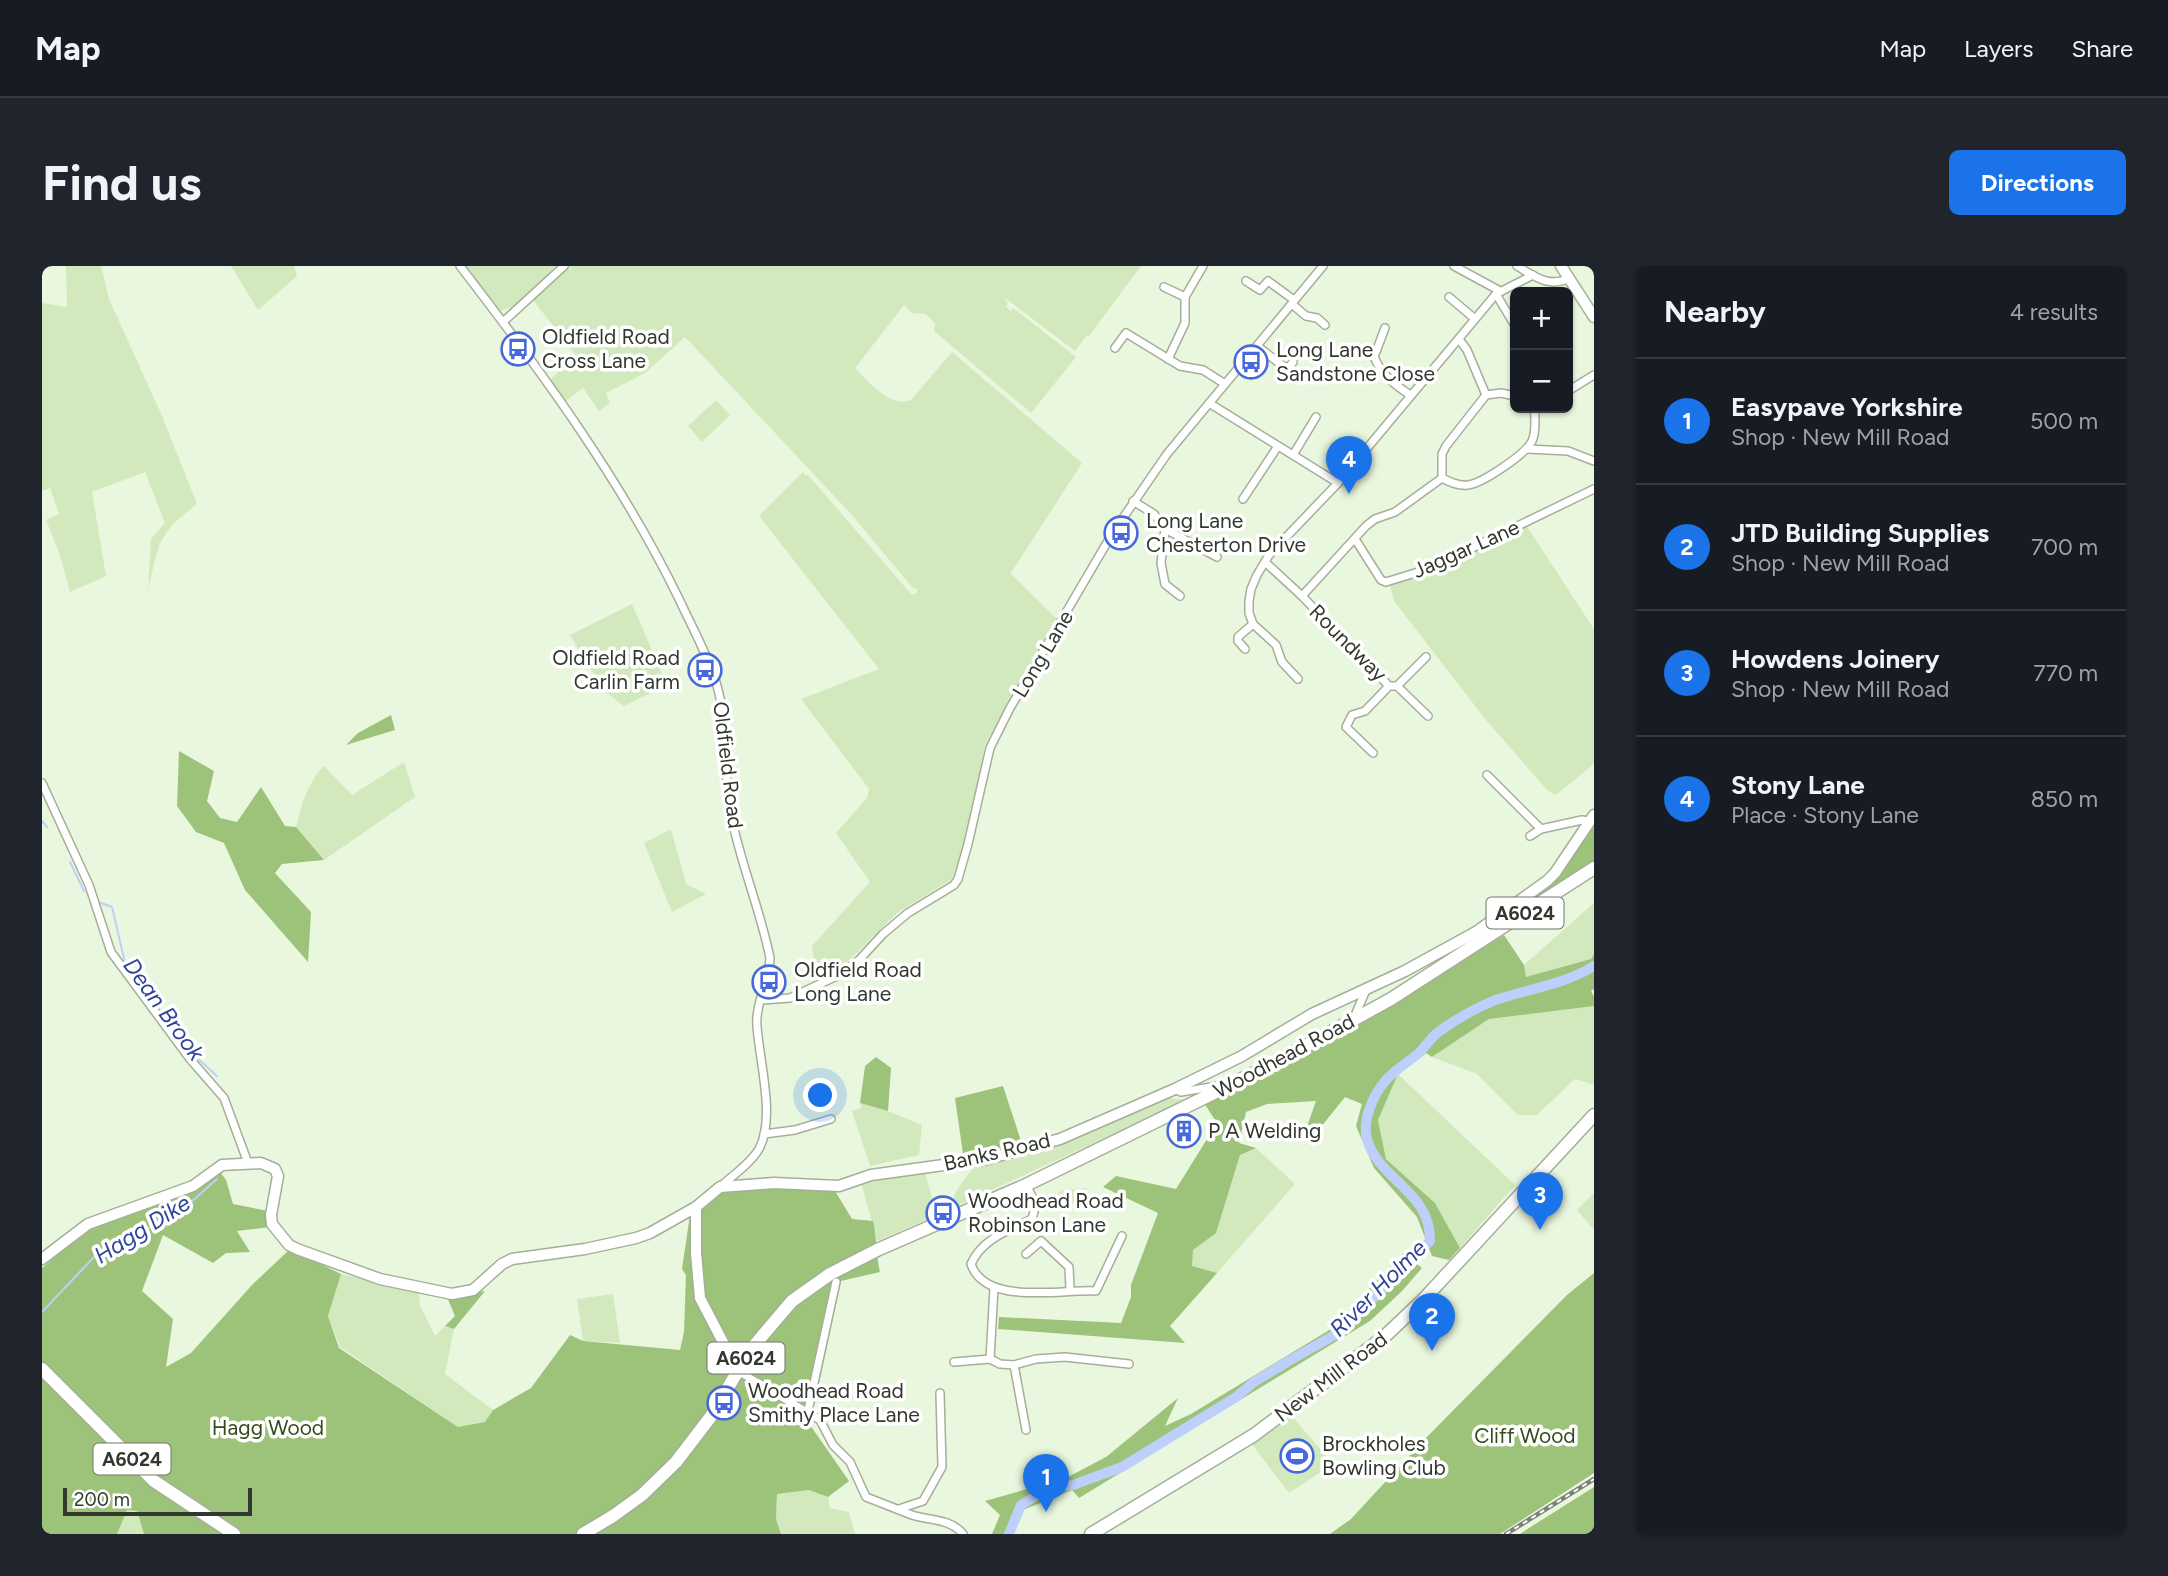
<!DOCTYPE html>
<html lang="en">
<head>
<meta charset="utf-8">
<style>
  :root { --surface:#171b24; --page:#20242c; --text:#f1f3f6; --muted:#9ea1a6; --line:#363941; --accent:#1a73e8 }
  body { margin:0; font-family:Figtree,sans-serif; background:var(--page); color:var(--text) }
  .controls { position:absolute; right:21px; top:21px; display:grid; overflow:hidden; border-radius:10px; box-shadow:0 2px 5px #0004 }
  .controls button { width:63px; height:63px; display:grid; place-items:center; padding:0; border:0; border-bottom:2px solid var(--line); background:var(--surface); color:var(--text); font:35px sans-serif }
  .scale { position:absolute; left:21px; bottom:18px; width:189px; box-sizing:border-box; padding-left:7px; border:4px solid #33382f; border-top:0; font-size:19px; line-height:24px; white-space:nowrap; color:#33382f; -webkit-text-stroke:5px #fff; paint-order:stroke }
  .you { position:absolute; left:779px; top:830px; width:24px; height:24px; margin:-18px; border:5px solid #fff; border-radius:50%; background:#1a73e8; box-shadow:0 0 0 10px #1a73e833 }
  .badge { display:grid; place-items:center; width:46px; height:46px; border-radius:50%; background:var(--accent); color:#fff; font-size:23px; font-weight:700 }
  .pin { position:absolute; translate:-50% -58px; filter:drop-shadow(0 2px 4px #0008) }
  .pin::after { content:''; position:absolute; top:37px; width:24px; height:21px; background:inherit; clip-path:polygon(0 0,100% 0,50% 100%) }
  .list { margin:0; padding:0; list-style:none }
  h2 { display:flex; justify-content:space-between; align-items:center; height:91px; margin:0; padding:0 28px; font-size:30px }
  h2 small { font-size:23px; font-weight:400; color:var(--muted) }
  .list li { display:grid; grid-template-columns:46px 1fr auto; gap:21px; align-items:center; box-sizing:border-box; height:126px; padding:0 28px; border-top:2px solid var(--line) }
  .list b { display:block; font-size:26px; white-space:nowrap }
  .list p { margin:0; font-size:23px; white-space:nowrap; color:var(--muted) }
  .list em { font-size:23px; font-style:normal; color:var(--muted) }
  .map { position:relative; flex:none; width:1552px; height:1268px; overflow:hidden; border-radius:10px }
  header { display:flex; align-items:center; gap:42px; box-sizing:border-box; height:98px; padding:0 35px; background:var(--surface); border-bottom:2px solid var(--line) }
  header strong { font-size:33px }
  nav { display:flex; gap:38px; margin-inline-start:auto; font-size:24px }
  .intro { display:flex; align-items:center; justify-content:space-between; box-sizing:border-box; height:168px; padding:0 42px }
  h1 { margin:0; font-size:49px }
  .button { padding:18px 32px; border-radius:10px; background:var(--accent); color:#fff; font-size:24px; font-weight:700 }
  main { display:flex; gap:42px; padding:0 42px }
  aside { flex:1; background:var(--surface); border-radius:10px; box-shadow:0 2px 5px #0004 }
  .map>svg:first-child { display:block }
  .green { fill:#d2e9bd }
  .forest { fill:#9dc279 }
  .lines { fill:none; stroke-linecap:round; stroke-linejoin:round }
  .stream { stroke:#bdcffa; stroke-width:2 }
  .river { stroke:#bdcffa; stroke-width:10 }
  .street-casing { stroke:#a4af99; stroke-width:10 }
  .secondary-casing { stroke:#a4af99; stroke-width:13 }
  .primary-casing { stroke:#a4af99; stroke-width:15 }
  .street { stroke:#fff; stroke-width:7 }
  .secondary { stroke:#fff; stroke-width:10 }
  .primary { stroke:#fff; stroke-width:12 }
  .rail-casing { stroke:#7b8374; stroke-width:4.5 }
  .rail { stroke:#fff; stroke-width:2; stroke-dasharray:5; stroke-linecap:butt }
  .labels { text-anchor:middle; stroke-width:7; stroke-linejoin:round; paint-order:stroke }
  .shield { fill:#fff; stroke:#70746d; stroke-width:2 }
  .shield-label { font-size:19px; font-weight:bold; fill:#33382f }
  .poi-label { font-size:21px; fill:#33382f; stroke:#fff; text-anchor:start }
  .street-label { font-size:21px; fill:#33382f; stroke:#fff }
  .park-label { font-size:21px; fill:#354c19; stroke:#fff }
  .water-label { font-size:23px; font-style:italic; fill:#2e4597; stroke:#fff }
</style>
</head>
<body>
<header>
<strong>Map</strong>
<nav><a>Map</a><a>Layers</a><a>Share</a></nav>
</header>
<div class="intro"><h1>Find us</h1><a class="button">Directions</a></div>
<main>
<div class="map">
<svg width="1552" height="1268" viewBox="0 0 1552 1268">
  <rect width="100%" height="100%" fill="#eaf7df"/>
  <g class="green">
    <path d="M24,0H59L67,33L120,150L155,238C114,269 117,277 106,325L109,273L123,257L103,206L50,226L64,310L28,326L18,289L4,254L17,248L8,222L0,225V37L25,41Z"/>
    <path d="M189,0H252L255,10L216,44Z"/>
    <path d="M423,0H518L473,40L457,45Z"/>
    <path d="M528,0H1099L1047,70L1045,69L1033,85L963,32L966,38L964,41L969,45L971,42L1034,91L989,147L892,65L893,58L884,48L870,47L862,39L813,102C827,116 848,142 869,134L910,86L1040,197L969,307L967,306L1015,353L943,479L923,578L910,613L855,647L797,704L774,712L770,680L828,616L794,567L825,532L827,523L759,433L837,403L717,250L762,205V209H766L870,329L875,327V323L870,321L809,248L643,71L603,107L564,127L568,137L557,145L541,122L523,136L508,114L533,88L491,34Z"/>
    <path d="M674,134L688,149L660,176L646,160Z"/>
    <path d="M1484,259L1552,363V498L1514,529L1506,525L1444,454L1352,335L1348,319L1388,306Z"/>
    <path d="M590,338L625,419L582,440L562,425L528,369Z"/>
    <path d="M362,496L373,531L282,594L254,561C260,538 265,518 282,500L310,529Z"/>
    <path d="M629,563L644,618L664,628L630,646L602,577Z"/>
    <path d="M1552,637V688L1549,693L1484,712L1482,699Z"/>
    <path d="M1552,740V819L1533,813L1495,849H1476L1435,808L1390,791L1447,753Z"/>
    <path d="M1356,808L1473,919L1418,982L1393,937L1344,893L1336,854Z"/>
    <path d="M1126,832L1146,834L906,944L916,922L935,897L951,898L1021,876Z"/>
    <path d="M818,837L846,845L880,859L877,889L828,900L810,845L819,842Z"/>
    <path d="M1214,882L1253,918L1175,1007L1149,1000L1151,984L1174,967L1198,889Z"/>
    <path d="M883,907L895,949L835,975L819,916L831,912Z"/>
    <path d="M1045,922L1035,936L1013,939L1016,927L1021,924Z"/>
    <path d="M1552,927V964L1535,944Z"/>
    <path d="M299,1008L377,1026L378,1039L393,1070L403,1060L412,1063L403,1108L451,1144L443,1156L416,1161L298,1081L286,1050Z"/>
    <path d="M571,1028L578,1077L541,1075L535,1033Z"/>
    <path d="M1248,1148L1291,1198L1247,1227L1209,1177Z"/>
    <path d="M768,1224L786,1231L788,1242L807,1246L813,1268H739L734,1253L735,1228Z"/>
    <path d="M85,1244L95,1245L102,1268H75Z"/>
  </g>
  <g class="forest">
    <path d="M349,449L353,464L304,479L316,467Z"/>
    <path d="M137,485L172,505L165,535L178,552L195,556L219,521L243,560L254,561L282,594L240,598L233,607L269,646L266,696L203,624L182,577L154,566L135,540Z"/>
    <path d="M1552,562V596L1501,631L1489,634L1512,614L1547,563Z"/>
    <path d="M1462,669L1482,699L1484,711L1549,693L1552,688V723L1549,725L1552,730V740L1447,753L1390,791L1384,787L1356,808L1336,854L1344,893L1393,937L1418,982L1407,994L1390,990L1375,951L1332,902L1314,860L1320,838L1303,831L1266,877L1262,869L1274,835L1225,838L1204,846L1197,877L1214,882L1198,889L1174,967L1151,984L1150,1000L1175,1007L1128,1060L1143,1077L956,1063L957,1051L1079,1057L1089,1031V1019L1116,947L1061,921L1074,910L1134,923L1175,857L1162,837L1342,743Z"/>
    <path d="M834,791L849,802L846,845L818,837L823,800Z"/>
    <path d="M961,820L980,878L921,888L913,832Z"/>
    <path d="M178,906L184,914L191,938L226,945L228,961L195,965L208,986L184,987L171,997L121,969L100,1025L131,1053L124,1101L149,1087L210,1019L248,983L299,1008L286,1050L297,1082L416,1161L443,1156L451,1144L489,1122L528,1069L541,1075L638,1084L642,1066L644,1009L640,1003L648,949C658,942 669,933 680,927C709,912 761,922 793,925L810,953L831,955C835,973 834,989 838,1006L799,1015L768,1159L807,1215L786,1231L767,1224L735,1228L734,1253L739,1268H102L95,1245L85,1244L75,1268H0V1002L50,959L175,907V911Z"/>
    <path d="M1361,987L1380,1002L1360,1025L1328,1055L1037,1232L1030,1224L981,1244L967,1268H950L958,1249L943,1235L1024,1212L1064,1191L1136,1132L1123,1160L1149,1148L1289,1063Z"/>
    <path d="M1552,1007V1207L1458,1268H1288L1309,1253L1382,1174L1525,1029Z"/>
    <path d="M443,1025L412,1063L403,1060L413,1050L405,1031Z"/>
    <path d="M1552,1221V1268H1478L1487,1262Z"/>
  </g>
  <g class="lines">
    <g class="stream">
      <path d="M0,555L5,561"/>
      <path d="M28,596L42,625"/>
      <path d="M59,637L70,641L83,697L151,788L175,810"/>
      <path d="M0,1046L53,990L124,953L148,937L175,913"/>
    </g>
    <path class="river" d="M967,1268L979,1239L999,1227L1016,1220L1031,1219L1080,1201L1194,1131L1212,1116L1245,1096L1298,1066L1388,975C1389,925 1337,915 1325,873C1320,854 1331,829 1344,814C1353,804 1366,796 1377,787C1383,781 1388,773 1395,767C1411,755 1432,743 1451,735C1484,723 1522,719 1552,700"/>
    <defs>
      <g id="street">
        <path d="M418,0C499,105 580,215 638,335C650,361 664,386 673,413C687,456 681,500 688,544C697,594 718,642 728,692C727,715 713,738 715,760C717,794 734,852 717,883C708,898 691,909 678,921"/>
        <path d="M1412,0L1458,25"/>
        <path d="M1475,0C1494,11 1506,22 1528,12"/>
        <path d="M1204,15L1218,24L1226,15L1252,34"/>
        <path d="M1122,21L1143,31"/>
        <path d="M1454,28L1472,58"/>
        <path d="M1407,31L1433,53"/>
        <path d="M1250,38L1264,50L1275,52L1283,59"/>
        <path d="M461,56L522,0"/>
        <path d="M1343,62L1332,91C1340,109 1352,118 1368,129"/>
        <path d="M1417,73L1425,84L1444,129"/>
        <path d="M1215,80L1245,103"/>
        <path d="M1073,82L1084,67L1138,100L1161,104L1183,118"/>
        <path d="M1126,93L1143,57V31L1161,0"/>
        <path d="M1240,110L1251,96"/>
        <path d="M1526,125L1552,109"/>
        <path d="M1167,137L1296,217"/>
        <path d="M1485,183L1526,185L1552,195"/>
        <path d="M1251,189L1274,151"/>
        <path d="M1400,212V188L1404,180L1444,129L1459,127L1473,130"/>
        <path d="M1201,233L1236,180"/>
        <path d="M1091,235L1112,248L1123,263L1119,297L1123,318L1138,330"/>
        <path d="M1123,263L1175,291"/>
        <path d="M1313,273L1339,314L1344,316L1389,302L1552,223"/>
        <path d="M1223,296L1260,330L1324,260L1333,253L1353,246L1400,212C1408,216 1416,220 1426,219C1441,217 1484,188 1490,175C1495,165 1492,152 1493,142"/>
        <path d="M1260,330L1347,420H1355L1384,391"/>
        <path d="M1203,383L1196,375V371L1211,358"/>
        <path d="M1256,413L1240,396L1234,379L1211,358L1207,347V335L1209,323L1215,309L1227,289L1296,217L1454,28L1491,9"/>
        <path d="M1355,420L1386,450"/>
        <path d="M1331,487L1304,461L1310,449L1323,445L1347,420"/>
        <path d="M1445,509L1499,563L1540,554L1546,555"/>
        <path d="M0,517L47,619L69,686L148,793L182,832L206,897"/>
        <path d="M1488,570L1499,563"/>
        <path d="M720,734L748,732L799,708L817,694L841,668L866,647L912,619L916,613L926,578L948,482L968,442L1070,268L1125,188L1281,0"/>
        <path d="M1311,754L1324,724"/>
        <path d="M1133,823L1139,826L1175,820L1179,821"/>
        <path d="M722,868L753,864L789,853"/>
        <path d="M984,919L994,938L990,953C967,964 940,973 929,998C943,1040 1019,1023 1054,1025L1080,970"/>
        <path d="M984,988L999,975L1027,1001L1028,1023"/>
        <path d="M948,1093L952,1022"/>
        <path d="M912,1096L948,1093L958,1098L972,1099L994,1093L1023,1091L1087,1098"/>
        <path d="M972,1099L984,1164"/>
        <path d="M696,1105L778,1154L791,1179L808,1196L824,1231C839,1237 855,1243 870,1249C888,1255 908,1252 921,1268"/>
        <path d="M765,1149L794,1016"/>
        <path d="M857,1243L881,1235L900,1201L898,1127"/>
      </g>
      <g id="secondary">
        <path d="M1519,0L1552,51"/>
        <path d="M654,941V987L658,1032L696,1105"/>
        <path d="M0,993L46,958L151,920L180,899L219,897L233,903L236,910L229,949L230,958L247,979L255,983L338,1013L410,1028L431,1024L460,998L470,993L543,983L594,972L608,967L654,941L678,921L732,917L797,920L829,909L945,893L1018,873L1133,823L1200,790L1270,748L1363,705L1434,666L1505,615L1513,607L1552,549"/>
      </g>
      <g id="primary">
        <path d="M0,1103L112,1215L192,1268"/>
        <path d="M541,1268L571,1250L600,1229L634,1196L670,1149L707,1086L721,1069L750,1035L788,1008L835,984L984,919L1233,797L1349,733L1552,602"/>
        <path d="M1049,1268L1212,1169L1342,1071L1381,1034L1552,849"/>
      </g>
    </defs>
    <use href="#street" class="street-casing"/>
    <use href="#secondary" class="secondary-casing"/>
    <use href="#primary" class="primary-casing"/>
    <use href="#street" class="street"/>
    <use href="#secondary" class="secondary"/>
    <use href="#primary" class="primary"/>
    <defs>
      <path id="rail" d="M1464,1268L1552,1213"/>
    </defs>
    <use href="#rail" class="rail-casing"/>
    <use href="#rail" class="rail"/>
  </g>
  <defs>
    <symbol id="bus-ring" viewBox="-11 -11 22 22"><circle r="9.5" fill="#fff" stroke="#4869dc" stroke-width="1.5"/><path d="M-5-6H5V4H4V6H2V4H-2V6H-4V4H-5ZM-3.5-4V0h7V-4ZM-3.5 1.2v1.5H-2V1.2ZM2 1.2v1.5H3.5V1.2Z" fill="#4869dc"/></symbol>
    <symbol id="building-ring" viewBox="-11 -11 22 22"><circle r="9.5" fill="#fff" stroke="#4869dc" stroke-width="1.5"/><path d="M-4-6H4V6H1V3H-1V6H-4ZM-2.5-4.3h1.7v1.8h-1.7ZM.8-4.3h1.7v1.8H.8ZM-2.5-1h1.7V.8h-1.7ZM.8-1h1.7V.8H.8Z" fill="#4869dc"/></symbol>
    <symbol id="stadium-ring" viewBox="-11 -11 22 22"><circle r="9.5" fill="#fff" stroke="#4869dc" stroke-width="1.5"/><path d="M0-5a6.5 5 0 1 0 0 10a6.5 5 0 1 0 0-10ZM-3.5-1.8h7v3.6h-7Z" fill="#4869dc"/></symbol>
  </defs>
  <g fill-rule="evenodd">
    <use href="#bus-ring" x="457" y="64" width="38" height="38"/>
    <use href="#bus-ring" x="1190" y="77" width="38" height="38"/>
    <use href="#bus-ring" x="1060" y="248" width="38" height="38"/>
    <use href="#bus-ring" x="644" y="385" width="38" height="38"/>
    <use href="#bus-ring" x="708" y="697" width="38" height="38"/>
    <use href="#building-ring" x="1123" y="846" width="38" height="38"/>
    <use href="#bus-ring" x="882" y="928" width="38" height="38"/>
    <use href="#bus-ring" x="663" y="1118" width="38" height="38"/>
    <use href="#stadium-ring" x="1236" y="1171" width="38" height="38"/>
  </g>
  <g class="labels">
    <g class="shield">
      <rect x="1444.5" y="631.5" width="77" height="31" rx="5"/>
      <rect x="665.5" y="1076.5" width="77" height="31" rx="5"/>
      <rect x="51.5" y="1177.5" width="77" height="31" rx="5"/>
    </g>
    <g class="shield-label">
      <text x="1483" y="654">A6024</text>
      <text x="704" y="1099">A6024</text>
      <text x="90" y="1200">A6024</text>
    </g>
    <g class="poi-label">
      <text x="500" y="78">Oldfield Road<tspan x="500" dy="24">Cross Lane</tspan></text>
      <text x="1234" y="91">Long Lane<tspan x="1234" dy="24">Sandstone Close</tspan></text>
      <text x="1104" y="262">Long Lane<tspan x="1104" dy="24">Chesterton Drive</tspan></text>
      <text x="638" y="399" text-anchor="end">Oldfield Road<tspan x="638" dy="24">Carlin Farm</tspan></text>
      <text x="752" y="711">Oldfield Road<tspan x="752" dy="24">Long Lane</tspan></text>
      <text x="1166" y="872">P A Welding</text>
      <text x="926" y="942">Woodhead Road<tspan x="926" dy="24">Robinson Lane</tspan></text>
      <text x="706" y="1132">Woodhead Road<tspan x="706" dy="24">Smithy Place Lane</tspan></text>
      <text x="1280" y="1185">Brockholes<tspan x="1280" dy="24">Bowling Club</tspan></text>
    </g>
    <g class="street-label">
      <text transform="translate(1424 283) rotate(-24)" y="7">Jaggar Lane</text>
      <text transform="translate(1306 377) rotate(45)" y="7">Roundway</text>
      <text transform="translate(1001 388) rotate(-59)" y="7">Long Lane</text>
      <text transform="translate(686 499) rotate(83)" y="7">Oldfield Road</text>
      <text transform="translate(1242 790) rotate(-28)" y="7">Woodhead Road</text>
      <text transform="translate(955 886) rotate(-13)" y="7">Banks Road</text>
      <text transform="translate(1289 1111) rotate(-37)" y="7">New Mill Road</text>
    </g>
    <g class="park-label">
      <text x="226" y="1169">Hagg Wood</text>
      <text x="1483" y="1177">Cliff Wood</text>
    </g>
    <g class="water-label">
      <text transform="translate(122 743) rotate(54)" y="8">Dean Brook</text>
      <text transform="translate(100 963) rotate(-32)" y="8">Hagg Dike</text>
      <text transform="translate(1336 1022) rotate(-45)" y="8">River Holme</text>
    </g>
  </g>
</svg>
<div class="controls">
<button>+</button>
<button>−</button>
</div>
<div class="scale">200 m</div>
<div class="you"></div>
<div class="pin badge" style="left:1004px;top:1246px">1</div>
<div class="pin badge" style="left:1390px;top:1085px">2</div>
<div class="pin badge" style="left:1498px;top:964px">3</div>
<div class="pin badge" style="left:1307px;top:228px">4</div>
</div>
<aside>
<h2>Nearby<small>4 results</small></h2>
<ul class="list">
<li><span class="badge">1</span><div><b>Easypave Yorkshire</b><p>Shop · New Mill Road</p></div><em>500 m</em></li>
<li><span class="badge">2</span><div><b>JTD Building Supplies</b><p>Shop · New Mill Road</p></div><em>700 m</em></li>
<li><span class="badge">3</span><div><b>Howdens Joinery</b><p>Shop · New Mill Road</p></div><em>770 m</em></li>
<li><span class="badge">4</span><div><b>Stony Lane</b><p>Place · Stony Lane</p></div><em>850 m</em></li>
</ul>
</aside>
</main>
</body>
</html>
